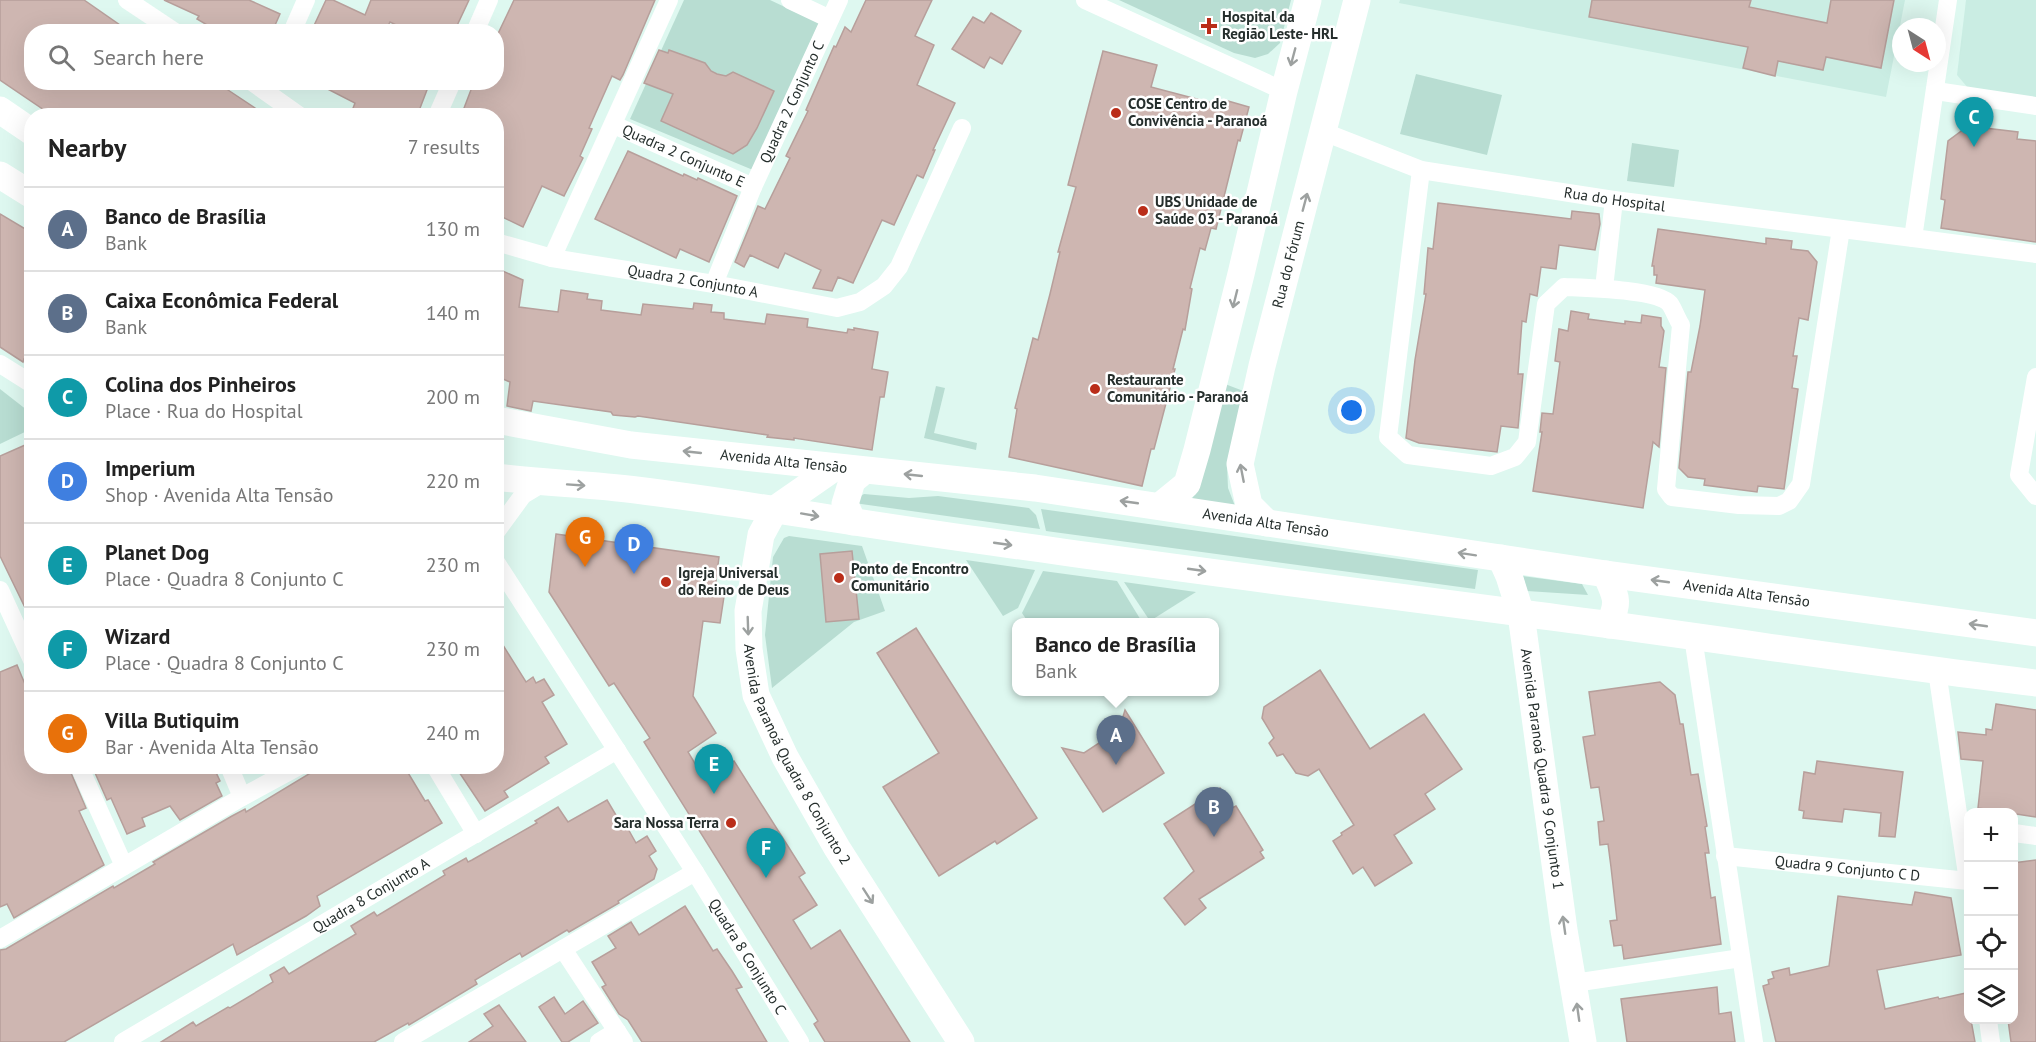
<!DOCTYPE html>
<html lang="en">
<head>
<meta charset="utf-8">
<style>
  :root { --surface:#fff; --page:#f2f2f2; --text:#222; --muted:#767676; --line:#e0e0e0; --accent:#b45309 }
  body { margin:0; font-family:"PT Sans",sans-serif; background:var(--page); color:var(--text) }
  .controls { position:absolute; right:18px; bottom:18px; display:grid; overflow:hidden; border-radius:12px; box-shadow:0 6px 24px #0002 }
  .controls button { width:54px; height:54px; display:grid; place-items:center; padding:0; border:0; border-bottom:2px solid var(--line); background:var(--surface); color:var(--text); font:30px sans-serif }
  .compass { position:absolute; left:1892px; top:18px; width:54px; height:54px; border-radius:50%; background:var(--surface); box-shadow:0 6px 24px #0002; rotate:144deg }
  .you { position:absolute; left:1352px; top:411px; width:21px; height:21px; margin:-15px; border:4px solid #fff; border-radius:50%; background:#1a73e8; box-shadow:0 0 0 9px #1a73e833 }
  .badge { display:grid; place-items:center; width:39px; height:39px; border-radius:50%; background:var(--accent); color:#fff; font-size:20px; font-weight:700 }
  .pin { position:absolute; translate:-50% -50px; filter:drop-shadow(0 2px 3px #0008) }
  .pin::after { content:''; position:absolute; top:32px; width:21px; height:18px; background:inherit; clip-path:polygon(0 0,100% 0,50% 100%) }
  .popup { position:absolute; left:1012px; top:618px; width:207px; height:78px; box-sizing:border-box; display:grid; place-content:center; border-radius:12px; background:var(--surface); filter:drop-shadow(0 2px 4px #0005); font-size:20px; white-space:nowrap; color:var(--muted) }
  .popup b { font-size:22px; color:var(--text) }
  .popup::after { content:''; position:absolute; left:50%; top:100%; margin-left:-12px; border:12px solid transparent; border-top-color:var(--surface) }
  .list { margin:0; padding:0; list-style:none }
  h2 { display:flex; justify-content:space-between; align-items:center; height:78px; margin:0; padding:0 24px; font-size:26px }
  h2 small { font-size:20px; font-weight:400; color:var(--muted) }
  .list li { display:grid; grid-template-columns:39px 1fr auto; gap:18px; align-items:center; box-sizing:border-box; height:84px; padding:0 24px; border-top:2px solid var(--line) }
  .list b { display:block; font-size:22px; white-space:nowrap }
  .list p { margin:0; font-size:20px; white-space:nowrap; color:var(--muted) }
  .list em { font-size:20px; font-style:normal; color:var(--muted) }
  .icon { flex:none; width:33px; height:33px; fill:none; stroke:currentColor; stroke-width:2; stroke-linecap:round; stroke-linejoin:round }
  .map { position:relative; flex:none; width:2036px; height:1042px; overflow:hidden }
  .search { position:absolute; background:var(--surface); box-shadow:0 6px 24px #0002; left:24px; top:24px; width:480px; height:66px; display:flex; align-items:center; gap:15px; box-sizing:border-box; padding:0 21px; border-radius:24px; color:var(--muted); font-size:22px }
  .panel { position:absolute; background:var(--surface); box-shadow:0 6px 24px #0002; left:24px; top:108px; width:480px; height:666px; border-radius:24px }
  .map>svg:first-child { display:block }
  .built { fill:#caede3 }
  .green { fill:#b8ddd2 }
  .building { fill:#ceb6b1; stroke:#b79f9b; stroke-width:1.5 }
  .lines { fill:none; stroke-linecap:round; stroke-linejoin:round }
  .street { stroke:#fff; stroke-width:18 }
  .secondary { stroke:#fff; stroke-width:27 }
  .oneway { stroke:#9da1a0 }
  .poi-dot { fill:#ba2d19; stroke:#fff; stroke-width:2 }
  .labels { text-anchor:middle; stroke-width:5; stroke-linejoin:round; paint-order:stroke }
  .poi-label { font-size:15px; font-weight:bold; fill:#252e2c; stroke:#fff; text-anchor:start }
  .street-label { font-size:15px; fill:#252e2c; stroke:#fff }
</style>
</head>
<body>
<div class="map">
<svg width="2036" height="1042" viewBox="0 0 2036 1042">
  <rect width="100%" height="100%" fill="#def8f0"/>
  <g class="built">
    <path d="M1400,0H1905L1886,97L1399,3Z"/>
    <path d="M1966,0H2036V105L1974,95L1957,75Z"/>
  </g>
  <g class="green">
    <path d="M684,0H770L819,23L753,170L630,119Z"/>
    <path d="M1119,0H1291L1280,43L1268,54L1255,58L1234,53Z"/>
    <path d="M1416,74L1502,95L1487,155L1400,134Z"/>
    <path d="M1632,143L1679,150L1674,187L1627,181Z"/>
    <path d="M1225,384L1246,392L1227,465L1228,488L1235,506L1187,505L1196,493Z"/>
    <path d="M936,386L945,388L934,433L977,443L976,450L924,438Z"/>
    <path d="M0,389L32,414L31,429L0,444Z"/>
    <path d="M864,494L909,498L938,496L1029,508L1036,515L1040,529L854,503L859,497Z"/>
    <path d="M1041,509L1478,570L1475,589L1046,531Z"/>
    <path d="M789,536L862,546L885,611L854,622L772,688L765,635L773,557L784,538Z"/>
    <path d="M966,560L1035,570L1018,608L1003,616Z"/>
    <path d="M1043,571L1117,581L1142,622H1028L1022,613Z"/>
    <path d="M1523,576L1582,584L1588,595L1527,591Z"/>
    <path d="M1124,582L1196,592L1150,621Z"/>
  </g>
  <g class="building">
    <path d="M0,0H84L130,32H32V82H213L223,89L225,88L267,116H53L0,80Z"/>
    <path d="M164,0H249L280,14L272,32H207L209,26L197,19L199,16Z"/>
    <path d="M326,0H333L365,15L371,0H469L454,32H411L390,22L388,26L401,32H311Z"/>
    <path d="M514,0H655L623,75L620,80L612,76L589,128L592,129L580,156L583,158L564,196L542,186L523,227L496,214V116H461L474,82H496V38Z"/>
    <path d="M866,0H932L915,36L934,45L917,85L955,103L933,150H935L923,178L917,175L894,225L882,220L853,283L838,277L832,291L813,288L821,270L785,253L778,268L750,255L744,267L735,262L758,206L765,209L790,158L786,156L808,111L806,110L834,46L836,47L845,27L851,32Z"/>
    <path d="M1592,0H1751L1749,7L1827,23L1831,0H1894L1881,68L1826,57L1823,70L1778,61L1775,76L1743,68L1748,47L1589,17Z"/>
    <path d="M991,13L1021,31L1002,64L990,57L984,68L952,49L973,17L984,23Z"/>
    <path d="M659,50L668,53L669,50L705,63L711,71L717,74L726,76L733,72L774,91L757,128L747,145L733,154L661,121L673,94L644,83Z"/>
    <path d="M1103,51L1157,65L1151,87L1227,107L1228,101L1249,107L1240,141L1238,140L1216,229L1211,228L1205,250L1200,248L1190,288L1192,289L1185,330L1183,329L1173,369H1175L1154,449H1151L1142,486L1009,457L1017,409L1015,408L1033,338L1038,340L1050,294L1060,252H1058L1076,187L1068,185Z"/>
    <path d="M314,82H430L417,116H350L355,103Z"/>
    <path d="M1968,126L2018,132L2017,139L2036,141V242L1941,228L1945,200L1941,199L1948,141Z"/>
    <path d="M628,151L683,176L684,174L697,180L698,178L737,196L709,262L680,249L676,258L595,219Z"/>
    <path d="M1438,203L1571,219L1572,211L1599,214L1600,224L1595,250L1559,245L1556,269L1541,267L1537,296L1530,294L1526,322L1522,321L1518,374H1523L1518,428L1501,426L1497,452L1419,443L1406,438L1415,360L1426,294H1424L1428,248L1433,249Z"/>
    <path d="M0,214L32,233V364L24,359L23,362L0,347Z"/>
    <path d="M1658,229L1766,244V238L1792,241L1791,249L1808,251L1817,262L1808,320L1799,318L1793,356H1797L1792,388L1798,389L1784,489L1758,486L1757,492L1704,485L1705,479L1688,477L1679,468L1688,372H1691L1700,326L1705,290L1656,283L1657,275H1654V266H1652Z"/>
    <path d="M496,268L523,280L519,307L558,312L561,290L588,294L587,299L602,301L601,310L641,315L643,304L693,309L694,303L712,305L711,312L724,313V319L765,324L767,314L808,319L807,327L847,333L848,329L854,330V328L878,332L872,369L888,372L884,397H880L872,450L794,438V440L767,437L768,435L638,416L635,417L613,415L611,412L533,401L531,411L507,406L510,382L496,376Z"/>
    <path d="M1571,311L1589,314L1588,319L1625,324V321L1641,323L1642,315L1661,318V326L1664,331L1659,367L1666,368L1659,447L1653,442L1643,508L1533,491L1542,432H1540L1542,413L1553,414L1560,362L1555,361L1559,329L1568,331Z"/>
    <path d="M32,442V622L0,556V456Z"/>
    <path d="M556,534L719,557L715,589L725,590L720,623L703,621L693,696L716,733L688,752L705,780L734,761L805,873L799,877L817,905L793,920L811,949L840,930L910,1042H825L814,1024L818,1021L644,742L650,738L614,683L609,686L549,592Z"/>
    <path d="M852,551L859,619L826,622L820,554Z"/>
    <path d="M916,628L1037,818L997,844L995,841L939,876L883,787L939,753L877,653Z"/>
    <path d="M496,634L526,682L533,677L536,683L544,679L554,695L542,702L567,744L545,757L549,763L504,791L508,797L485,811L455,766H496Z"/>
    <path d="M17,665L27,689L32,688V766H68L86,808L79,811L104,865L14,918L7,904L0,907V672Z"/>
    <path d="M1320,670L1370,749L1424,714L1462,769L1425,794L1435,809L1394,835L1412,863L1375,886L1363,867L1353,874L1333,841L1342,835L1341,833L1354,825L1319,769L1308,776L1296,773L1283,754L1277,756L1269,743L1274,738L1262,718L1264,707Z"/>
    <path d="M1660,682L1675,695L1680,724H1683L1691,775L1698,774L1707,826L1705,827L1709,853H1705L1711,898L1715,897L1721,944L1624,959L1622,945L1614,946L1610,921L1617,920L1611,867L1608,844L1600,845L1598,822L1604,821L1599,787L1591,788L1583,737L1595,735L1589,692Z"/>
    <path d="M1996,704L2036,710V817L1978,808L1983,761L1961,759L1958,732L1986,735V729L1992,730Z"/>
    <path d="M1125,710L1164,773L1103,812L1062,748L1084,753L1119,730Z"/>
    <path d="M1817,761L1903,772L1895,837L1879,836L1881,813L1844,809L1842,822L1803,818L1804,811L1799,810L1804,772L1815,774Z"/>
    <path d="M92,766H213L220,781L216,783L222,796L180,820L170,806L142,818L145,826L127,834L111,798L107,800Z"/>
    <path d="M322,766H404L425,801L428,800L442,823L317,896L320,906L306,916L237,955L233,944L64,1042H0V950L6,949L113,886L114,888L155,864L153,862L232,816L245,809L246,812Z"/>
    <path d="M1220,788L1232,808L1236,806L1263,850L1260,852L1264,858L1199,899L1206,908L1185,925L1164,898L1194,871L1164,824Z"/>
    <path d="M607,800L620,822L623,820L636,843L647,836L656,851L649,856L657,869L654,879L618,901L619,903L569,932L567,930L522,957L520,953L475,980L477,984L409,1025L408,1023L374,1042H161L193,1022L196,1026L228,1007L230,1008L273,982L270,975L284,967L289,974L356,934L351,926L374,912L377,916L445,875L443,871L466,858L468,862L472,860L537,823L535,821L558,807L568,822Z"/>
    <path d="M2036,860V1042H2011L2008,1020H2013V863Z"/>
    <path d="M1915,892L1951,898L1961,955L1877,970L1885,1009L1938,997L1939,999L1966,993L1968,1020H1971L1975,1042H1776L1763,986L1769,984L1768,980L1774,978L1772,972L1789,968L1790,975L1829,966L1838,896L1912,905Z"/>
    <path d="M685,906L713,951L717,949L732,971L742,987L736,989L767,1042H642L628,1020L619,1014L602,987L606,985L592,962L616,948L608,936L631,922L639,935Z"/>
    <path d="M1717,987L1719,1014L1731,1012L1735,1042H1627L1621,999Z"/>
    <path d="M554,997L565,1014L583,1001L598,1023L568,1042H562L539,1007Z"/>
    <path d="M499,1005L526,1042H469L493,1026L484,1014Z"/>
  </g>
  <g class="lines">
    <g class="street">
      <path d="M127,0L175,32"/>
      <path d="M790,0L830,19"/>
      <path d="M1085,0L1284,91"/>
      <path d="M1948,0L1913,238L2036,254"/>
      <path d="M292,32L306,0"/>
      <path d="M475,32L489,0"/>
      <path d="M252,82L300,116"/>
      <path d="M1936,91L2036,106"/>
      <path d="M437,116L452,82"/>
      <path id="s1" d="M614,125L753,187"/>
      <path id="s2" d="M1324,132L1421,170L1614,200L1913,238"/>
      <path d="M1421,170L1388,437L1408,455L1491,466L1515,457L1527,442L1546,304L1564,287C1585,288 1657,289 1670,304C1674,310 1677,319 1681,325L1666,489L1672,497L1739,505L1779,506L1789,501L1801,484L1841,229"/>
      <path id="s3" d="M496,242L552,258L714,284L837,308L860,302L884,286L899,267L962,128"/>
      <path d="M552,258L669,0"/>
      <path id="s4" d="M714,284L753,187L839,0"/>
      <path d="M1604,288L1614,200"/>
      <path d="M0,364L32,384"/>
      <path d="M2036,377L2019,475L2036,496"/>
      <path d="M496,532L523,495L543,483"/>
      <path id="s5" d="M496,562L695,872L800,1042"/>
      <path d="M0,590L32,660"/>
      <path d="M1693,637L1754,1042"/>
      <path d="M1937,671L1968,881"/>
      <path d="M79,766L124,866"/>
      <path d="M229,766L242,797"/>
      <path d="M435,766L476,834"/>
      <path d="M2014,833L2036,836"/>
      <path id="s6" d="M1725,856L1968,881"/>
      <path d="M0,939L242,797L299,766"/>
      <path d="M563,949L624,1042"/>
      <path d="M1574,983L1741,958"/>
      <path d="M1988,1020L1991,1042"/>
      <path id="s7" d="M123,1042L617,750"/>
      <path d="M403,1042L695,872"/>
      <path d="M599,1042L617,1031"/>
    </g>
    <g class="secondary">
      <path d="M0,110L32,132"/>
      <path d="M0,175L32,195"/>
      <path id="s8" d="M496,420L631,445L1035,488L1606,574L2036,633"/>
      <path id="s9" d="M834,468L775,509L761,535L748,611L749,649L756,695L785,757L837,848L961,1042"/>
      <path d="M496,477C543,483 590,484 636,490C755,505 873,526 992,542C1198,572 1404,597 1611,625C1752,644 1894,666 2036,683"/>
      <path d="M1160,506L1187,484L1197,450L1241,274L1284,91L1308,0"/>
      <path d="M853,522L845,504L852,481L864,471"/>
      <path id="s10" d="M1267,523L1249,505L1240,464L1262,366L1357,0"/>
      <path id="s11" d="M1501,558L1509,576L1521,614L1564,930L1583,1042"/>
      <path d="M1606,574C1616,598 1620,600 1609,625"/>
    </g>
  </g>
  <defs><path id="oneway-shaft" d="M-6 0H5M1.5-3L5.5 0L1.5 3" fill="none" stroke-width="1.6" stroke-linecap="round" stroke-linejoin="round" transform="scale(1.5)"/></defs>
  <g class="oneway">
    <use href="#oneway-shaft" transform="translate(1293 57) rotate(105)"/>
    <use href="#oneway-shaft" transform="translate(1305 202) rotate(-75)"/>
    <use href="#oneway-shaft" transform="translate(1235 299) rotate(104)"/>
    <use href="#oneway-shaft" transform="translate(692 452) rotate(-174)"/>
    <use href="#oneway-shaft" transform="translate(1242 473) rotate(-101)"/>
    <use href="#oneway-shaft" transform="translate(913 475) rotate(-174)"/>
    <use href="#oneway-shaft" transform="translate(576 485) rotate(4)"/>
    <use href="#oneway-shaft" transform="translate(1129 502) rotate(-172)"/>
    <use href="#oneway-shaft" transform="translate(810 515) rotate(10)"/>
    <use href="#oneway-shaft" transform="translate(1003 544) rotate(8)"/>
    <use href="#oneway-shaft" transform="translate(1467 554) rotate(-171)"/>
    <use href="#oneway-shaft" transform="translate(1197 570) rotate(8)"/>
    <use href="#oneway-shaft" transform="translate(1660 581) rotate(-172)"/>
    <use href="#oneway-shaft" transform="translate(1978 625) rotate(-172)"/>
    <use href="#oneway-shaft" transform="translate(748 626) rotate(88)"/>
    <use href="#oneway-shaft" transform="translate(868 896) rotate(57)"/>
    <use href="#oneway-shaft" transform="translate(1564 925) rotate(-98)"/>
    <use href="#oneway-shaft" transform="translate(1578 1012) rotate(-98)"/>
  </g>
  <g class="poi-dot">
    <path d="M1206 17h6v6h6v6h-6v6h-6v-6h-6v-6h6z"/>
    <circle cx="1116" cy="113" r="6"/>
    <circle cx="1143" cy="211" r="6"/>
    <circle cx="1095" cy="389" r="6"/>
    <circle cx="839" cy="578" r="6"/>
    <circle cx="666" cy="582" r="6"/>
    <circle cx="731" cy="823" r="6"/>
  </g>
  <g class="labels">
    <g class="poi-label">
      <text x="1222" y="22">Hospital da<tspan x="1222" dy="17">Região Leste- HRL</tspan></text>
      <text x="1128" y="109">COSE Centro de<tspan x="1128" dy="17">Convivência - Paranoá</tspan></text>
      <text x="1155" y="207">UBS Unidade de<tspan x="1155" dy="17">Saúde 03 - Paranoá</tspan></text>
      <text x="1107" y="385">Restaurante<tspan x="1107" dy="17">Comunitário - Paranoá</tspan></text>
      <text x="851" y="574">Ponto de Encontro<tspan x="851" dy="17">Comunitário</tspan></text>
      <text x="678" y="578">Igreja Universal<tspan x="678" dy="17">do Reino de Deus</tspan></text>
      <text x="719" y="828" text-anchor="end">Sara Nossa Terra</text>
    </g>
    <g class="street-label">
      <text dy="5" stroke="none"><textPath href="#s4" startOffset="198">Quadra 2 Conjunto C</textPath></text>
      <text dy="5" stroke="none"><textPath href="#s1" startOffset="76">Quadra 2 Conjunto E</textPath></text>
      <text dy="5" stroke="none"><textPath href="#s2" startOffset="300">Rua do Hospital</textPath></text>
      <text dy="5" stroke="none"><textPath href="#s10" startOffset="273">Rua do Fórum</textPath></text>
      <text dy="5" stroke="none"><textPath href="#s3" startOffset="201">Quadra 2 Conjunto A</textPath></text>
      <text dy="5" stroke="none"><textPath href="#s8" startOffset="291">Avenida Alta Tensão</textPath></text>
      <text dy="5" stroke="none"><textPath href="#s8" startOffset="777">Avenida Alta Tensão</textPath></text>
      <text dy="5" stroke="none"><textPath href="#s8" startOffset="1263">Avenida Alta Tensão</textPath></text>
      <text dy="5" stroke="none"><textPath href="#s9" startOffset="333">Avenida Paranoá Quadra 8 Conjunto 2</textPath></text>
      <text dy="5" stroke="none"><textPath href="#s11" startOffset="216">Avenida Paranoá Quadra 9 Conjunto 1</textPath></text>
      <text dy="5" stroke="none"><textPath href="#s6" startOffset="123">Quadra 9 Conjunto C D</textPath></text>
      <text dy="5" stroke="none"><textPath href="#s7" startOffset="288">Quadra 8 Conjunto A</textPath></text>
      <text dy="5" stroke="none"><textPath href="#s5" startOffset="468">Quadra 8 Conjunto C</textPath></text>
    </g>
  </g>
</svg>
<div class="controls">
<button>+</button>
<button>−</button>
<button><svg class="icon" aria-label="locate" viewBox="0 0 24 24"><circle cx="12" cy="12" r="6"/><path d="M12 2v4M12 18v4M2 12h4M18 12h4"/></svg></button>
<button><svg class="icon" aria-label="layers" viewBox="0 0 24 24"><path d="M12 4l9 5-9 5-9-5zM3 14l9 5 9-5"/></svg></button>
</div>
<svg class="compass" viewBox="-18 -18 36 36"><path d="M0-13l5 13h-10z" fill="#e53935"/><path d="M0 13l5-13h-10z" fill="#767676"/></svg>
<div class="you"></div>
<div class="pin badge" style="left:1116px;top:765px;background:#5c6f8a">A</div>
<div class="popup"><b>Banco de Brasília</b>Bank</div>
<div class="pin badge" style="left:1214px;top:837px;background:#5c6f8a">B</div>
<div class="pin badge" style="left:1974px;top:147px;background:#0f9aa8">C</div>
<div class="pin badge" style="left:634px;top:574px;background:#3f7fe0">D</div>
<div class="pin badge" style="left:714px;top:794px;background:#0f9aa8">E</div>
<div class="pin badge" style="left:766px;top:878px;background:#0f9aa8">F</div>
<div class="pin badge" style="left:585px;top:567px;background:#e8710a">G</div>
<div class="search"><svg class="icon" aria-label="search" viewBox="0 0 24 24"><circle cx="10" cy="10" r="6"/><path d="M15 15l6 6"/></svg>Search here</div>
<section class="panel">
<h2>Nearby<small>7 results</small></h2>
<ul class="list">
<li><span class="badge" style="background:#5c6f8a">A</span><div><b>Banco de Brasília</b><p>Bank</p></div><em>130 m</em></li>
<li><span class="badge" style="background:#5c6f8a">B</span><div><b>Caixa Econômica Federal</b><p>Bank</p></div><em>140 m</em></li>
<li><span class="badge" style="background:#0f9aa8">C</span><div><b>Colina dos Pinheiros</b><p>Place · Rua do Hospital</p></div><em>200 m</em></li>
<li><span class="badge" style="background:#3f7fe0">D</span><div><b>Imperium</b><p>Shop · Avenida Alta Tensão</p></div><em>220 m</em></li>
<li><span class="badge" style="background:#0f9aa8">E</span><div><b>Planet Dog</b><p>Place · Quadra 8 Conjunto C</p></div><em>230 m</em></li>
<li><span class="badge" style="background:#0f9aa8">F</span><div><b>Wizard</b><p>Place · Quadra 8 Conjunto C</p></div><em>230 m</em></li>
<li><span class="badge" style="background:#e8710a">G</span><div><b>Villa Butiquim</b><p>Bar · Avenida Alta Tensão</p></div><em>240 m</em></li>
</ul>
</section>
</div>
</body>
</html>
